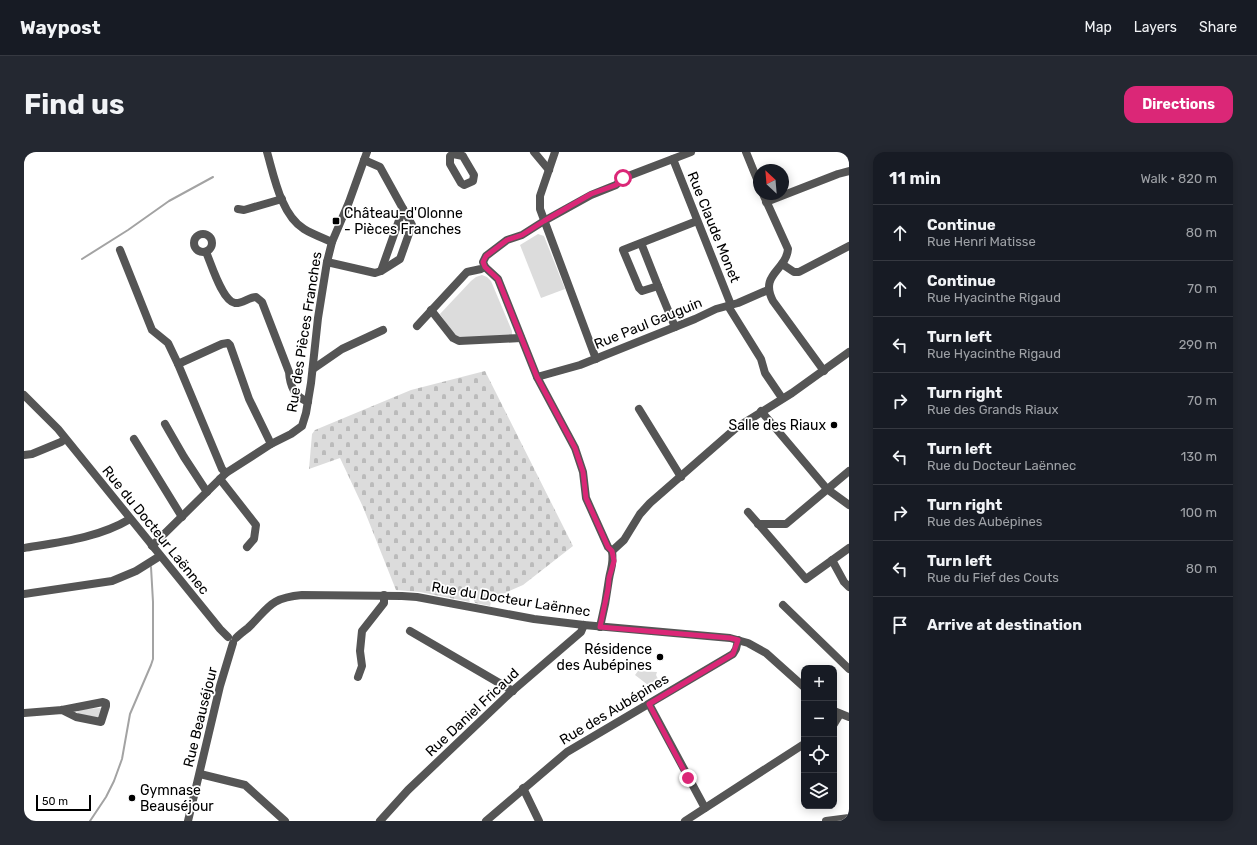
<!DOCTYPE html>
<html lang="en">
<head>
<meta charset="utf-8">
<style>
  :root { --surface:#171b24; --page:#242831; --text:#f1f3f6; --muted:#9ea1a6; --line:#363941; --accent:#db2777 }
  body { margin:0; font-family:Rubik,sans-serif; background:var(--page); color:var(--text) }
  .controls { position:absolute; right:12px; bottom:12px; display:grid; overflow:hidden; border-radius:8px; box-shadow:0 2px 10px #0003 }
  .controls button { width:36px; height:36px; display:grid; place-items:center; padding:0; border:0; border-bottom:1px solid var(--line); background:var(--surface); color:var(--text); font:20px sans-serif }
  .compass { position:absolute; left:729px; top:12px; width:36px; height:36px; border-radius:50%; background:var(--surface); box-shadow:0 2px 10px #0003; rotate:334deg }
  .scale { position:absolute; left:12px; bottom:10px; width:55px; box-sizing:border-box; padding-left:4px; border:2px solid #000; border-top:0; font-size:11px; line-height:14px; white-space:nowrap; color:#000; -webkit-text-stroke:3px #fff; paint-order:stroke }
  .stop { position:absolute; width:12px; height:12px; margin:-9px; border:3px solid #db2777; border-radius:50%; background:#fff }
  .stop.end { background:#db2777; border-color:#fff; box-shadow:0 1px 4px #0008 }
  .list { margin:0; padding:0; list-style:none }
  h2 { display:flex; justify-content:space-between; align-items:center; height:52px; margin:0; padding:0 16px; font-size:17px }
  h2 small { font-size:13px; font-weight:400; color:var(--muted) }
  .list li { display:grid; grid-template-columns:26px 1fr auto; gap:12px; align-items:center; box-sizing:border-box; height:56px; padding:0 16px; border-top:1px solid var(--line) }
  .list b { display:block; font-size:15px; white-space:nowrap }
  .list p { margin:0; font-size:13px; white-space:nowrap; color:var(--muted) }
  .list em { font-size:13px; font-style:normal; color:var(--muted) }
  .icon { flex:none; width:22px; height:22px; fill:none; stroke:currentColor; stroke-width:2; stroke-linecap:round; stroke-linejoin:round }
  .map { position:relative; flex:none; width:825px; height:669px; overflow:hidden; border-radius:12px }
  header { display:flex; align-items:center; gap:24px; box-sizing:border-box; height:56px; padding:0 20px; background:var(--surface); border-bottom:1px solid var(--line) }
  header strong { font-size:19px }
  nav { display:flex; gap:22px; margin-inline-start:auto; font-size:14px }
  .intro { display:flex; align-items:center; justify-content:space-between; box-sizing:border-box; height:96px; padding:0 24px }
  h1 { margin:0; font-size:28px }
  .button { padding:10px 18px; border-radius:12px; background:var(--accent); color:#fff; font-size:14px; font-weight:700 }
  main { display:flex; gap:24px; padding:0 24px }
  aside { flex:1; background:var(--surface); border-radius:12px; box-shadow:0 2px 10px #0003 }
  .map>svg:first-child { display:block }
  .grass { fill:#dcdcdc }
  .cemetery { fill:url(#cemetery-stones) }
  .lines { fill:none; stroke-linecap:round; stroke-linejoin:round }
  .stream { stroke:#a3a3a3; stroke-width:2 }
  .minor { stroke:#555; stroke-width:8 }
  .route { stroke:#db2777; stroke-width:5 }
  .poi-dot { fill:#000; stroke:#fff; stroke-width:1.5 }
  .labels { text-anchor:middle; stroke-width:3.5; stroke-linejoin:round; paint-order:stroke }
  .poi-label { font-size:14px; fill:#000; stroke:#fff; text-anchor:start }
  .street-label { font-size:14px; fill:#000; stroke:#fff }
</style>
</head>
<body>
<header>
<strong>Waypost</strong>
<nav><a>Map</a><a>Layers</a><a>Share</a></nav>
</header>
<div class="intro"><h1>Find us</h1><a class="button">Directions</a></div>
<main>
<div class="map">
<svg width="825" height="669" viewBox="0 0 825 669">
  <defs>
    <pattern id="cemetery-stones" width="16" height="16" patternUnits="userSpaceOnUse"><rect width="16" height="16" fill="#dcdcdc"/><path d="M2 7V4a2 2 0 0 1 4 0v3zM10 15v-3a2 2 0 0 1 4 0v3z" fill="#bbb"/></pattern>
  </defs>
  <rect width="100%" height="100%" fill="#fff"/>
  <g class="grass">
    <path d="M514,82L520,84L541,137L517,146L496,93Z"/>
    <path d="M458,123L463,125L467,129L488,179V183L437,187L430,183L416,162L447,129L452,125Z"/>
    <path d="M614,519L633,520L632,523L634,527L624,533L611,523Z"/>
    <path d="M78,556L76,566L55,562L53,561L54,558L56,557Z"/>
  </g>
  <path class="cemetery" d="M461,219L549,394L499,433L467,447L466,454L451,451L449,446L445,448L446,450L396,440L372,438L339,355L316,306L285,317L288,282L291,278L387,238Z"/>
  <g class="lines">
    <g class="stream">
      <path d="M58,107L104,78L145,49L189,25"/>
      <path d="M66,669L82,645L90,629L98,607L106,562L127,513L129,507V450L127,415"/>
    </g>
    <g class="minor">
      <path d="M243,0C250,24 257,63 280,77C288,82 299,86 308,90"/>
      <path d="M510,0L525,18"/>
      <path d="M531,0L516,44V57L572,207"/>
      <path d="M722,0L735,32"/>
      <path d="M429,2L439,4L440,6L450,23L449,29L440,33L437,31L426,12V4Z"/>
      <path d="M649,7L707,153"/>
      <path d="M739,42L764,97C762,119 735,122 749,149L800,219"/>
      <path d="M742,50L814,22L825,19"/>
      <path d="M214,57L220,58L258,47"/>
      <circle cx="179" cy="91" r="9"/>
      <path d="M617,91L634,134L618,139L615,136L599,98L673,69"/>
      <path d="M96,98L128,178L144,191L154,212"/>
      <path d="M182,100C187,111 198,149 211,151C218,152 225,145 232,145L238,150L265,220C266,234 270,244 284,250"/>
      <path d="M303,110L351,121L357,119L376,107L388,73L356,15L340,8"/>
      <path d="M758,112L770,120H775L825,94"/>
      <path d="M461,115L474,127L513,225L551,296L559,320L562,346L584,395L588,399"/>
      <path d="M357,119L379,57"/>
      <path d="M634,134L651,175"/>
      <path d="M704,154L737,207L741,221L758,246"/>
      <path d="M407,158L429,186L435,189L497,186"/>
      <path d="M393,174L443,120L457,117L461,115L459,110L462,104L483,88L498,83L520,69L567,43L592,33L599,26L667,0"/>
      <path d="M289,217L318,197L359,178"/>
      <path d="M513,225L556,213L671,167L692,157L714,151L744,138"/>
      <path d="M0,243L34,277L196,477L204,485"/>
      <path d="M615,257L657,325"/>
      <path d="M737,259L803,337L825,353"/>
      <path d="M141,272L160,305L183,340"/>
      <path d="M110,287L158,365"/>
      <path d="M0,303L8,302L37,290L41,287"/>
      <path d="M202,321L198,317L154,212L198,192L204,191L206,193L225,247L247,292"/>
      <path d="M196,327L232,373L230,387L223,395"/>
      <path d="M724,360L782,427L825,396"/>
      <path d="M734,372H762L825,319"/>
      <path d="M128,394L202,321L247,292L267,282L278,274L282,261L287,231L294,166L303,110L308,90L325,50L343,0"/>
      <path d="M0,396C37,390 74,386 106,367"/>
      <path d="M588,399L600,388L616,362L626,351L712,276L768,241L825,200"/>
      <path d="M808,408L820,430L825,435"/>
      <path d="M0,442L88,429L112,419L136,404"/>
      <path d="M759,453L825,517"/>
      <path d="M576,475C580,459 583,443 585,427C587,415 590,412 588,399"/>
      <path d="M386,479L489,539"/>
      <path d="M212,486C216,482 220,479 224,476C245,456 245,446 278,443L378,444L393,445L510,467L560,473L706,486L724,491L742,501L780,535"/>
      <path d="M334,525L338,514L336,499L338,479L360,451V443"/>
      <path d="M625,552L681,656"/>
      <path d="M810,559L825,565"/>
      <path d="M0,561L38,558L79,550L82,551V554L77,570L52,565L38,558"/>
      <path d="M810,572L816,562"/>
      <path d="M176,622L221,633L261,669"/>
      <path d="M499,636L515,669"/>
      <path d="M164,669L196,534L209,491"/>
      <path d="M356,669L384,638L486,541L557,480L560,473"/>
      <path d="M462,669L543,600L709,502L712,497L714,488"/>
      <path d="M661,669L780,592"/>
      <path d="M802,669L825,666"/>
    </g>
  </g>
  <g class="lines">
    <path class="route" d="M599,26L592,33L567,42L520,69L498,83L483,88L462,104L459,110L461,115L474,127L513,225L551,296L559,320L562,346L584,395L588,399L590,409L585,426L584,437L576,475L706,486L714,488L709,502L625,552L664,626"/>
  </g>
  <g class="poi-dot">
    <rect x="308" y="65" width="8" height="8" rx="2"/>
    <circle cx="810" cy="273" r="4"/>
    <circle cx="636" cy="505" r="4"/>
    <circle cx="108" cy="646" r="4"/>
  </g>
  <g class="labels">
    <g class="poi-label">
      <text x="320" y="66">Château-d'Olonne<tspan x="320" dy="16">- Pièces Franches</tspan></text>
      <text x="802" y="278" text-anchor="end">Salle des Riaux</text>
      <text x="628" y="502" text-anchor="end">Résidence<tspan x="628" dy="16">des Aubépines</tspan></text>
      <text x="116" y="643">Gymnase<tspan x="116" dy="16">Beauséjour</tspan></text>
    </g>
    <g class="street-label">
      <text transform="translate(690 75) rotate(68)" y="5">Rue Claude Monet</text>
      <text transform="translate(624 171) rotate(-22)" y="5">Rue Paul Gauguin</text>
      <text transform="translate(280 180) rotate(-81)" y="5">Rue des Pièces Franches</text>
      <text transform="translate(132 378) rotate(51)" y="5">Rue du Docteur Laënnec</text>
      <text transform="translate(487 447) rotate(9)" y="5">Rue du Docteur Laënnec</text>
      <text transform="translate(590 557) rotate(-31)" y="5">Rue des Aubépines</text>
      <text transform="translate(448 560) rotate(-43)" y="5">Rue Daniel Fricaud</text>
      <text transform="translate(176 565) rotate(-76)" y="5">Rue Beauséjour</text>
    </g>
  </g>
</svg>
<div class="controls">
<button>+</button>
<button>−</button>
<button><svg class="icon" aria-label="locate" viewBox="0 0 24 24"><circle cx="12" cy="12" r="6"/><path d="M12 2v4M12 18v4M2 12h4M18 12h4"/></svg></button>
<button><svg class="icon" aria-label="layers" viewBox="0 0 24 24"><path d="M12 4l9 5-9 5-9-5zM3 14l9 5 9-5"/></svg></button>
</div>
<svg class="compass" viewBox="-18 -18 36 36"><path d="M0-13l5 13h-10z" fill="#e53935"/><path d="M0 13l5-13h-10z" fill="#9ea1a6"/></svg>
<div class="scale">50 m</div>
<div class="stop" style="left:599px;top:26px"></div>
<div class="stop end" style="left:664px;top:626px"></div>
</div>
<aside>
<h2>11 min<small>Walk · 820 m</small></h2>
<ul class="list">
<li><svg class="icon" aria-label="ahead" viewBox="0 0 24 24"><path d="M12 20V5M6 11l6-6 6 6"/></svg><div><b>Continue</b><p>Rue Henri Matisse</p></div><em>80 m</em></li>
<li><svg class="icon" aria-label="ahead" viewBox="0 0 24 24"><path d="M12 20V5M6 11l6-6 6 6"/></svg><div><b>Continue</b><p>Rue Hyacinthe Rigaud</p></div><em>70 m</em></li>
<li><svg class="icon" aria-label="left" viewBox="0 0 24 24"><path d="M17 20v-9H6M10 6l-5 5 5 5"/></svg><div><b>Turn left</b><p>Rue Hyacinthe Rigaud</p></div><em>290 m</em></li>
<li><svg class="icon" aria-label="right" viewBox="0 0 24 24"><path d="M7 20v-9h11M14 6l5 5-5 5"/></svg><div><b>Turn right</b><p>Rue des Grands Riaux</p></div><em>70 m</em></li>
<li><svg class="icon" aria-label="left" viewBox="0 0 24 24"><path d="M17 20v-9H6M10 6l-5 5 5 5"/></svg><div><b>Turn left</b><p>Rue du Docteur Laënnec</p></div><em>130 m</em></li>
<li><svg class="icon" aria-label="right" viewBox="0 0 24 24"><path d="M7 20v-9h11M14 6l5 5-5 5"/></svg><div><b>Turn right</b><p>Rue des Aubépines</p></div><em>100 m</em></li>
<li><svg class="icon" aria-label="left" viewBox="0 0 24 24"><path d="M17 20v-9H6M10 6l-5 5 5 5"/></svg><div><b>Turn left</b><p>Rue du Fief des Couts</p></div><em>80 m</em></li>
<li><svg class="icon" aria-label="arrive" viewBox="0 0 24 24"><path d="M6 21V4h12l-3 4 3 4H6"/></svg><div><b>Arrive at destination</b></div></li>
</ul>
</aside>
</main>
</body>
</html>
